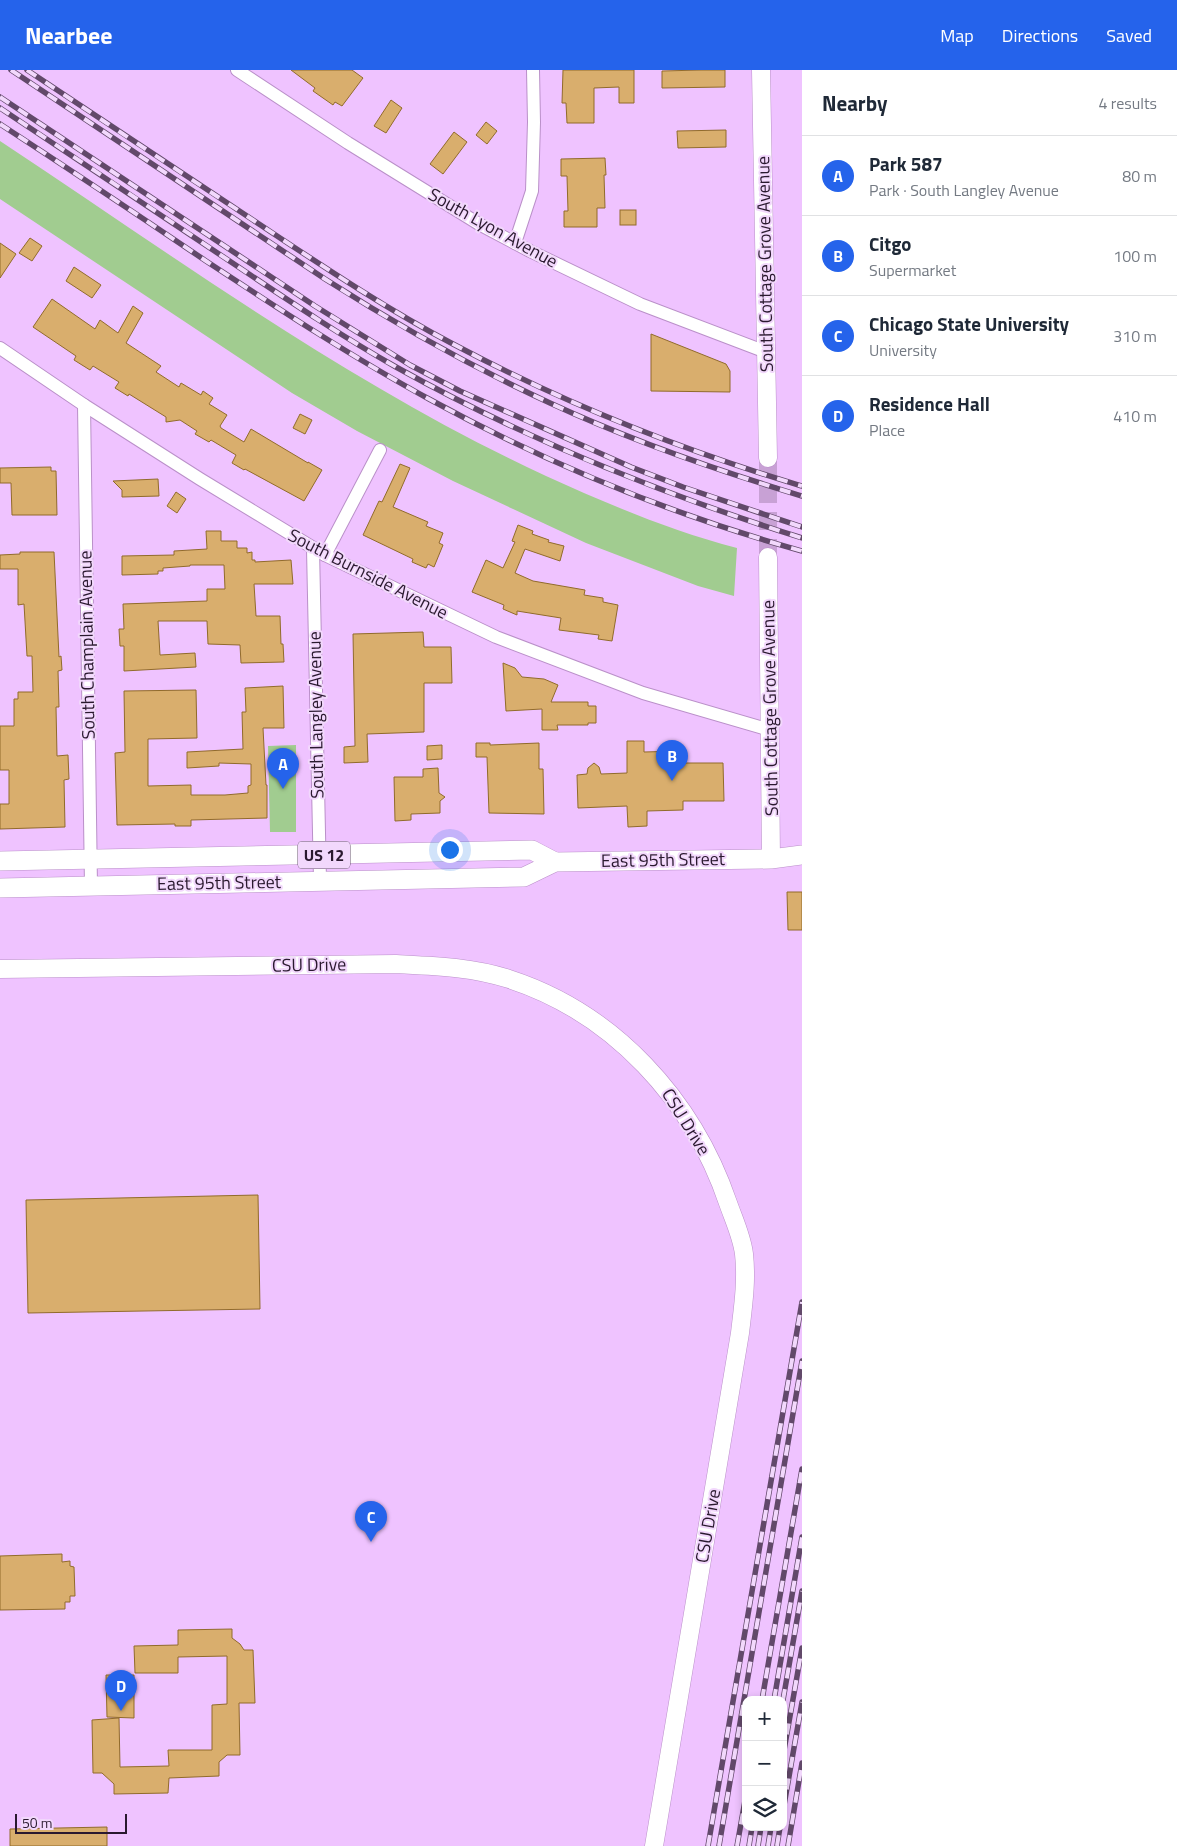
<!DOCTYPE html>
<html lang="en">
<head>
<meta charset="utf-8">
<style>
  :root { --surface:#fff; --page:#f2f2f3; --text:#1f2937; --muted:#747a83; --line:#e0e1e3; --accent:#2563eb }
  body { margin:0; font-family:"Titillium Web",sans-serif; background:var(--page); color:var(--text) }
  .controls { position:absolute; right:15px; bottom:15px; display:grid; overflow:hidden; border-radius:10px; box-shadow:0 2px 8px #0003 }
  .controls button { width:45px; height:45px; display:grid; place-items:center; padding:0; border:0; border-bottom:1px solid var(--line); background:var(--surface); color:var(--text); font:25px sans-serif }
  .scale { position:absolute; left:15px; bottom:12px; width:112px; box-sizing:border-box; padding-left:5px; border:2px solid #2a192f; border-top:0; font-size:14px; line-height:18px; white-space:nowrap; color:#2a192f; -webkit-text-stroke:4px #f2d8fc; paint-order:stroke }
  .you { position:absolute; left:449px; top:779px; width:18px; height:18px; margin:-12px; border:4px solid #fff; border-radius:50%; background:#1a73e8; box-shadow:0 0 0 8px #1a73e833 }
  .badge { display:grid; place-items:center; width:32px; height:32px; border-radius:50%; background:var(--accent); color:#fff; font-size:16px; font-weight:700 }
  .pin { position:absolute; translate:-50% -41px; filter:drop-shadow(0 1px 2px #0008) }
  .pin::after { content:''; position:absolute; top:26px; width:18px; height:15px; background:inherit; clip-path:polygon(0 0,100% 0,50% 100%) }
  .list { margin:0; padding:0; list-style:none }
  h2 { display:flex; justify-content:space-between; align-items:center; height:65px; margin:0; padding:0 20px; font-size:21px }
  h2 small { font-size:16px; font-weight:400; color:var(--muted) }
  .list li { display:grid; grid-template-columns:32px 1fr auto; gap:15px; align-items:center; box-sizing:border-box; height:80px; padding:0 20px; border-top:1px solid var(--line) }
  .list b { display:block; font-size:19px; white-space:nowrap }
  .list p { margin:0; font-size:16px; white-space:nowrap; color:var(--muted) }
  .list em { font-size:16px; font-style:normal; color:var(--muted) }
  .icon { flex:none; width:28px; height:28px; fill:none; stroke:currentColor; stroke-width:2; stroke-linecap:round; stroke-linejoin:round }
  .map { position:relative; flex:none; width:802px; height:1776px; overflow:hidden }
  header { display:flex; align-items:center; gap:30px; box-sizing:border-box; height:70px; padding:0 25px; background:var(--accent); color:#fff }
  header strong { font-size:24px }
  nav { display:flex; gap:28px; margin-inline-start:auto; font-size:18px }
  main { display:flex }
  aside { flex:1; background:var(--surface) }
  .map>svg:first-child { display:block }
  .green { fill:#a1cc90 }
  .building { fill:#d9ae6d; stroke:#916b2b }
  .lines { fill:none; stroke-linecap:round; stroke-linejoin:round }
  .secondary-tunnel { stroke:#c8a1d5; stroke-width:18; stroke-dasharray:18 9; stroke-linecap:butt }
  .street-casing { stroke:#ba90c9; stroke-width:14 }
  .secondary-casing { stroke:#ba90c9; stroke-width:19 }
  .primary-casing { stroke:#ba90c9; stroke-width:20 }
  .street { stroke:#fff; stroke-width:12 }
  .secondary { stroke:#fff; stroke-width:18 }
  .primary { stroke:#fff; stroke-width:19 }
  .rail-casing { stroke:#62496a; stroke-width:5.5 }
  .rail { stroke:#f2d8fc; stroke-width:4; stroke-dasharray:11; stroke-linecap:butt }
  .labels { text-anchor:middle; stroke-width:4; stroke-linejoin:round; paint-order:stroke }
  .shield { fill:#f2d8fc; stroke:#66526c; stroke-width:1 }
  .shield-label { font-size:16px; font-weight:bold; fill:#2a192f }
  .street-label { font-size:18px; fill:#2a192f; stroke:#f2d8fc }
</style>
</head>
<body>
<header>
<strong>Nearbee</strong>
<nav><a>Map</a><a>Directions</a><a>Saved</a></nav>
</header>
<main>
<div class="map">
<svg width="802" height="1776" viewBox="0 0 802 1776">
  <rect width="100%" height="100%" fill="#efc3ff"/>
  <g class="green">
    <path d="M0,71C178,189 352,316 546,406C608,434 671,461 737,478L734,526L698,516L586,473L453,411L357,361L292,323L0,129Z"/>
    <path d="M296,675V762H270L268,676Z"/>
  </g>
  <g class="building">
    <path d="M291,0H352L363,8L342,36L335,32L333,35L313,21L315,18Z"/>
    <path d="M563,0H634V33H619V17L594,18V53H567L566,33H562Z"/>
    <path d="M701,0H725V17L662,18V1Z"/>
    <path d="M391,30L402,38L386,63L374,56Z"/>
    <path d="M486,52L497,61L487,74L476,65Z"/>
    <path d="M726,60V77L678,78L677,61Z"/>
    <path d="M454,62L467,72L443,104L430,94Z"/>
    <path d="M605,88L606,105H604L605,138H597V157H564V141H568L567,106H561V89Z"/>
    <rect x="620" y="140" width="16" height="15"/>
    <path d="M30,168L42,176L32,191L19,183Z"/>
    <path d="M0,173L16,184L0,208Z"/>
    <path d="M74,197L101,215L92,228L66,211Z"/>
    <path d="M52,229L95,259L100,250L118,263L133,236L143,243L126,273L161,296L156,302L179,317L181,313L201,325L203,321L213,328L209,334L227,345L220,356L221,358L244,372L251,359L308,393V392L322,400L304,431L245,399L244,400L232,393L236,385L211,370L209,372L195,364L197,361L180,350L166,352V347L129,324L128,326L115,318L119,312L93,296L90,300L74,290L76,286L33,257Z"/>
    <path d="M651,264L726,294L730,301V322L651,321Z"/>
    <path d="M300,344L312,350L305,364L293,358Z"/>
    <path d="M400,394L410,398L393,437L428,452L426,456L443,463L439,473L443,475L434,497L428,494L426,498L412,492L413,489L363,465L379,431L382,432Z"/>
    <path d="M51,397V401H56L57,445H12L11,413H0V398Z"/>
    <path d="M158,409L159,426L122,427V420L113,411Z"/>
    <path d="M176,422L186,429L177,443L167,436Z"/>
    <path d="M518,455L533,461L532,464L549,470L548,472L564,476L560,491L525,479L515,503L533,511L585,520L584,525L603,528V532L618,535L612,571L598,569L599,565L559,560L561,548L517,541V545L503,539L504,535L472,522L486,490L503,498L515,472L512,471Z"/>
    <path d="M206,461H221V471H237V478H247V483L252,482V490H255V492L291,490L293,514H254L256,546H280L281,574H283L284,592L241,593L240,575L208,574L207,551H158L160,585L195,583L196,597L124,601V576H120L119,559H124L123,534L207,531V519H225L224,495H190V496L163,498V501H158V504L122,505V486L174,485V481L207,479Z"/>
    <path d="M20,482H54L59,587L61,586L62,600L58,601L59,637H56L57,686L68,685L69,709L64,710L65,757L0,759V734H9V700H0V656H14V629H18V622H33L32,586H27L24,534L18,535V499H0V485L20,484Z"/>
    <path d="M423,562L424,577H451L452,613H424V662L367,664L368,692L344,693V677L355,676L353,564Z"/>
    <path d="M503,593L515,598L522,607L544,609L558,615L551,632H588V636H596V653H588V655H557L558,660H542V639L506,641Z"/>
    <path d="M283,616L284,658H263L266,715H267V748L191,750V756H175V754L117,755L115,683L125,682L124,621L196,620L197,668L148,669V716L191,715V725H225L248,723V716L251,715V694L219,693V696L187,698V682L243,679L242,642H246L245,618Z"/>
    <path d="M627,671H644V682L682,681V693H723L724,731H683V740L647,741V756L628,757L627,736L578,738L577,705L587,704L588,698L594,693L599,697L601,704L627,703Z"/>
    <path d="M476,673H490V675L539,673V699H543L544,744L489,743L487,687H476Z"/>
    <path d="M442,675V689L427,690V676Z"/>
    <path d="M438,698L439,723L445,727L440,731V743L411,744V750L395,751L394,707H423V699Z"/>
    <path d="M787,822H802V860H788Z"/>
    <path d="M258,1125L260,1239L28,1243L26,1130Z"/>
    <path d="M62,1484V1492L70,1491V1496L74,1497L75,1526H70V1532H65V1539L0,1540V1486Z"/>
    <path d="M232,1559V1568L240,1574L244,1580H253L255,1633H239L240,1685H227L219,1692V1706L169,1708L168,1723L114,1724V1714L102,1703H93L92,1650L119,1648L120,1697L169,1696L168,1680H212V1635L227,1634V1586L178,1587V1603H135L134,1576L178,1575V1560Z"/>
    <path d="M106,1605H134V1648L107,1647Z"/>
    <path d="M107,1757V1776H10V1759Z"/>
  </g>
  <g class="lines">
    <path class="secondary-tunnel" d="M768,487V388"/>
    <defs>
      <g id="street">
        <path d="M237,0L348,73L479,154L530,181L640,234L766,282"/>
        <path d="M515,173L532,121L534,52L533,0"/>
        <path d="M0,278L84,335L200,409L325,485L496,567L643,623L770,660"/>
        <path d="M84,335L91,816"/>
        <path d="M313,479L320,810"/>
        <path d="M325,485L380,380"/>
      </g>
      <g id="secondary">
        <path d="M761,0L768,388"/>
        <path d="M768,487L771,789"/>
        <path d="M0,899L396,894C435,896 472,897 509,909C614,943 693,1030 728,1133C734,1150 742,1167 744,1184C747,1211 743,1237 740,1263L654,1776"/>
      </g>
      <g id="primary">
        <path d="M0,791L532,780L555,792"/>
        <path d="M0,818L524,807L555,792L771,789L802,785"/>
      </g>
    </defs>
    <use href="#street" class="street-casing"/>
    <use href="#secondary" class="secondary-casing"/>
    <use href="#primary" class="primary-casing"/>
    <use href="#street" class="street"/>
    <use href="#secondary" class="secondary"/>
    <use href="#primary" class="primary"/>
    <defs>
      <g id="rail">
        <path d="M11,0L325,209C397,255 472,297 550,333C632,371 716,400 802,426"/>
        <path d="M27,0C102,50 177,100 253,150C318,193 383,237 453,274C564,333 681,380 802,416"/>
        <path d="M0,27L315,236L410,295L460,321L631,397L683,417L802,457"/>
        <path d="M0,38C74,87 148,136 222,186C279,224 336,263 396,297C525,369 662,424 802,468"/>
        <path d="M0,54C69,99 138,145 206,191C279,239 352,287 429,329C546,393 673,445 802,481"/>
        <path d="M762,1630L802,1399"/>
        <path d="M774,1630L802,1467"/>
        <path d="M783,1630L802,1521"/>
        <path d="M783,1686L802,1578"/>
        <path d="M783,1741L802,1632"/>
        <path d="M708,1776L802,1232"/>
        <path d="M719,1776L802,1291"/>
        <path d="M737,1776L746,1725"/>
        <path d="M749,1776L752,1757"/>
        <path d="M758,1776L761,1757"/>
        <path d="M768,1776L771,1757"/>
        <path d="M777,1776L780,1757"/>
        <path d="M788,1776L802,1693"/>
      </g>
    </defs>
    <use href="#rail" class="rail-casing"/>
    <use href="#rail" class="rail"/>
  </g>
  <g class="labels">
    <rect class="shield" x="298" y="771.5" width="52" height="27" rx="4"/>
    <g class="shield-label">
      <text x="324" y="791">US 12</text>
    </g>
    <g class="street-label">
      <text transform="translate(493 158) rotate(29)" y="6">South Lyon Avenue</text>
      <text transform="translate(765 194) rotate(-91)" y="6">South Cottage Grove Avenue</text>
      <text transform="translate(368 504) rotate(27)" y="6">South Burnside Avenue</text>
      <text transform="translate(87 575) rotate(-91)" y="6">South Champlain Avenue</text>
      <text transform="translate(770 638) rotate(-91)" y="6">South Cottage Grove Avenue</text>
      <text transform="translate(316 645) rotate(-91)" y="6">South Langley Avenue</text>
      <text transform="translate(663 790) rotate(-1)" y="6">East 95th Street</text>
      <text transform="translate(219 813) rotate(-1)" y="6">East 95th Street</text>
      <text transform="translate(309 895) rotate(-1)" y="6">CSU Drive</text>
      <text transform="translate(686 1052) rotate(58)" y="6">CSU Drive</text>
      <text transform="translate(708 1456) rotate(-80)" y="6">CSU Drive</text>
    </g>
  </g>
</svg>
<div class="controls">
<button>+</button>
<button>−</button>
<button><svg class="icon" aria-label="layers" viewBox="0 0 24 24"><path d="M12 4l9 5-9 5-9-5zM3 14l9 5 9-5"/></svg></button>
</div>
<div class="scale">50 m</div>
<div class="you"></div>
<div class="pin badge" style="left:283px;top:719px">A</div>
<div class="pin badge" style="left:672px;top:711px">B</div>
<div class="pin badge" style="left:371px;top:1472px">C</div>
<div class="pin badge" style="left:121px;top:1641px">D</div>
</div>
<aside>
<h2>Nearby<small>4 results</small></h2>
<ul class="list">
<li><span class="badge">A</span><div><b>Park 587</b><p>Park · South Langley Avenue</p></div><em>80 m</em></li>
<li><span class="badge">B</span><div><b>Citgo</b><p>Supermarket</p></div><em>100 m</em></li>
<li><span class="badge">C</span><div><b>Chicago State University</b><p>University</p></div><em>310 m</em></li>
<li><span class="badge">D</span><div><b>Residence Hall</b><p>Place</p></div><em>410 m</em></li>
</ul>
</aside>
</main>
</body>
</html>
